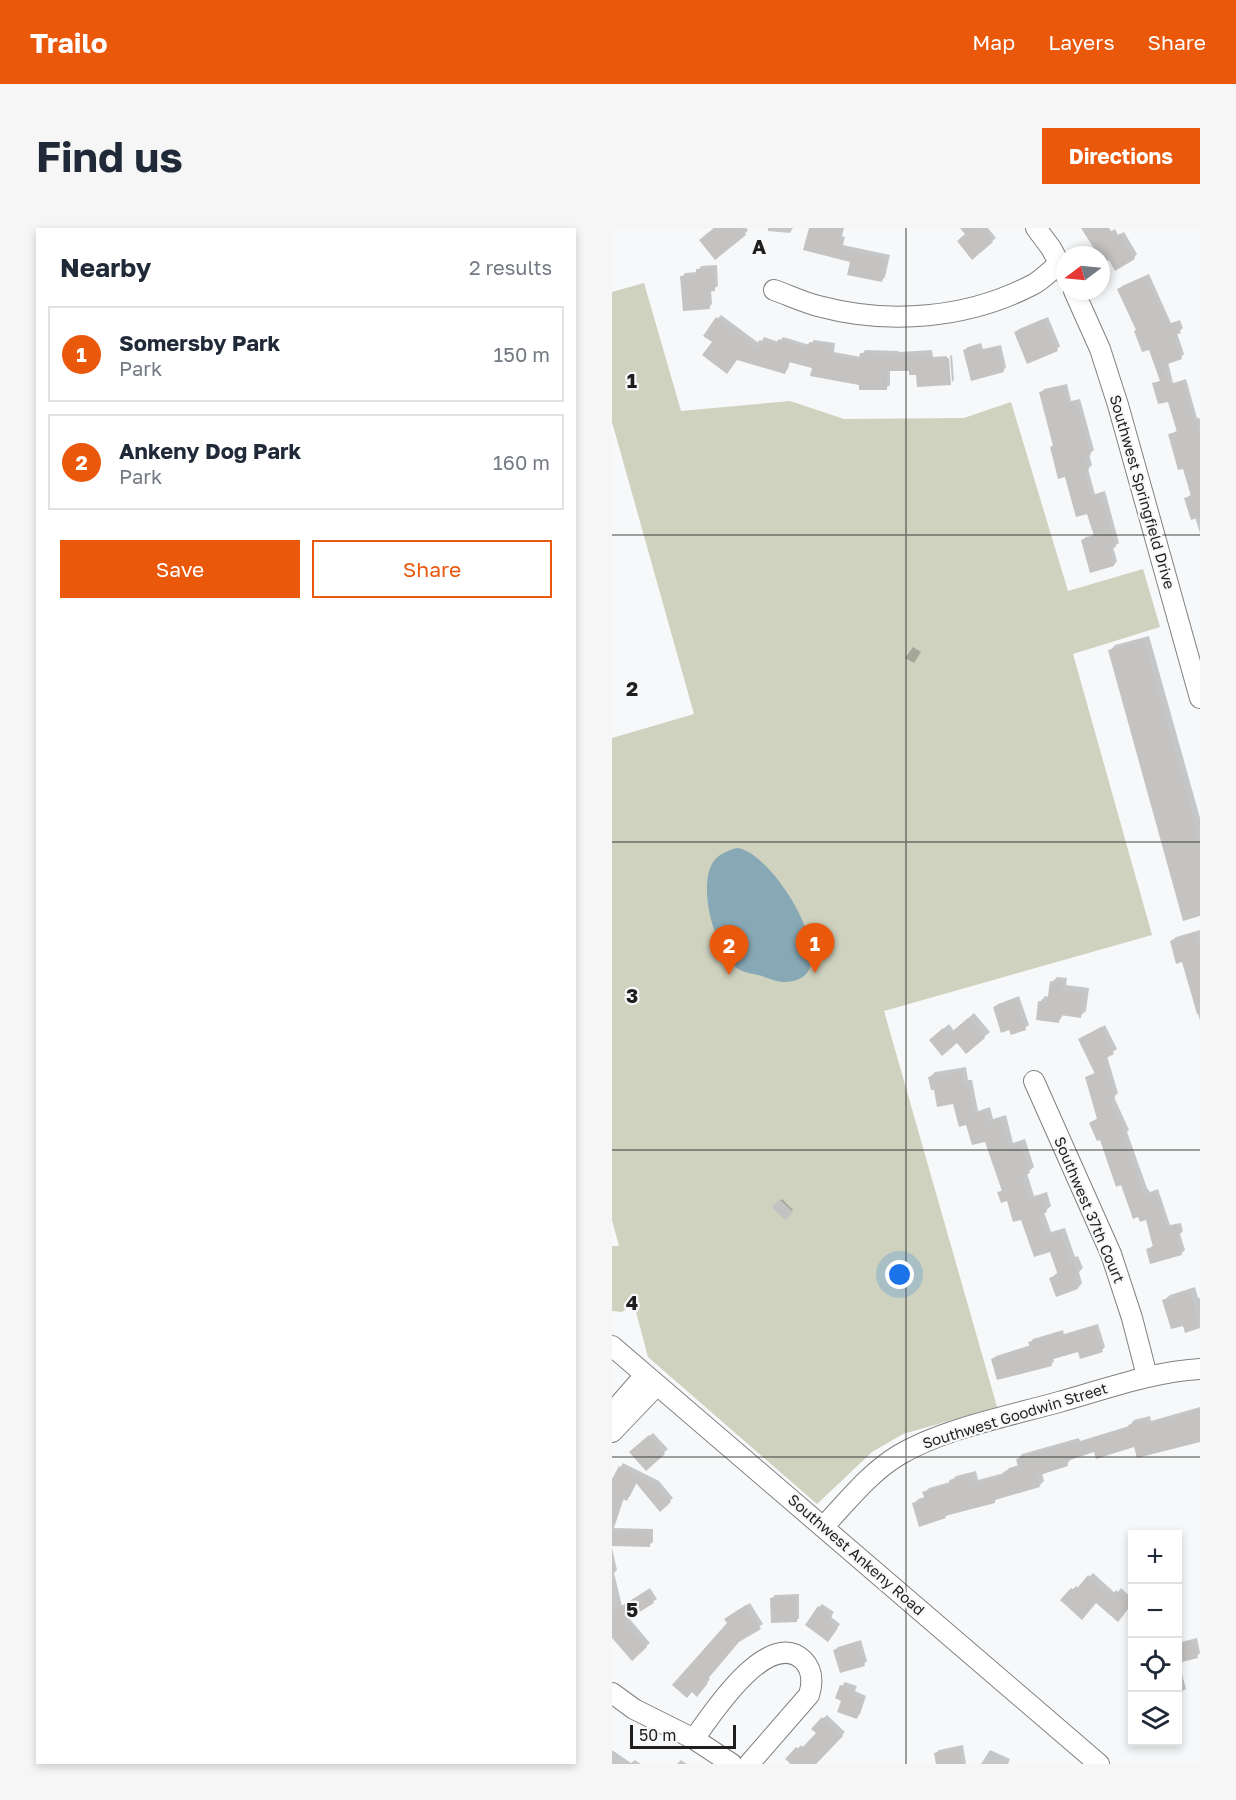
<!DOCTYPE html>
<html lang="en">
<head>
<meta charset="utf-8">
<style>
  :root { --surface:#fff; --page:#f6f6f7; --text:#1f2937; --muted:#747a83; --line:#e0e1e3; --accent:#ea580c }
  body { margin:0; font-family:"Golos Text",sans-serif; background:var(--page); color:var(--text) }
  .controls { position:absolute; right:18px; bottom:18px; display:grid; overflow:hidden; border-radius:0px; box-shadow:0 3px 9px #0003 }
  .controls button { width:54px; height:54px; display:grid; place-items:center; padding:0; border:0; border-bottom:2px solid var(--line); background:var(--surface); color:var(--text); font:30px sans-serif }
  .compass { position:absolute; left:444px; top:18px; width:54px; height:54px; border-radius:50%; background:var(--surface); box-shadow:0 3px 9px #0003; rotate:254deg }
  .scale { position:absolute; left:18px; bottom:15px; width:106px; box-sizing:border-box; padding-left:6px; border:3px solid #1e1e1f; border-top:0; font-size:16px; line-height:21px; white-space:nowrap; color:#1e1e1f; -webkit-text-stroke:4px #f7f8f9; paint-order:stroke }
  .you { position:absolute; left:288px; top:1047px; width:21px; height:21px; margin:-15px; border:4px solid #fff; border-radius:50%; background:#1a73e8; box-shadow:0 0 0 9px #1a73e833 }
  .badge { display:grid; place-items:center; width:39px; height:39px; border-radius:50%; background:var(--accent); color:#fff; font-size:20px; font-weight:700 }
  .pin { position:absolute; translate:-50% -50px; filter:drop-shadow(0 2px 3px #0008) }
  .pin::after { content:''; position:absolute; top:32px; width:21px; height:18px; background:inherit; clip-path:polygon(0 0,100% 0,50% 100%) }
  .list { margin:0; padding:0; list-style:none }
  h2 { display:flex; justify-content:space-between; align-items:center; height:78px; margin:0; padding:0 24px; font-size:26px }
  h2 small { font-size:20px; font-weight:400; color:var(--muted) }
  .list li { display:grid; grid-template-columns:39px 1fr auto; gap:18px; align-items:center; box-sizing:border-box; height:96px; margin:0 12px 12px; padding:0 12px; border:2px solid var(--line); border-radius:0px }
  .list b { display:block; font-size:22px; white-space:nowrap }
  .list p { margin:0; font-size:20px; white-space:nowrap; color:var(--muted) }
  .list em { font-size:20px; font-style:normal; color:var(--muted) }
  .actions { display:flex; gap:12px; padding:18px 24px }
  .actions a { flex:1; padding:14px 0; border:2px solid var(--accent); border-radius:0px; text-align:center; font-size:21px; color:var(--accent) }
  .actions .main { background:var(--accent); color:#fff }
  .icon { flex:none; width:33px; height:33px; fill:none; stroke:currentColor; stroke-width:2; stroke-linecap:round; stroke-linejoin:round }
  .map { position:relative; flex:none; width:588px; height:1536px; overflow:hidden; border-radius:0px }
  header { display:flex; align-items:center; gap:36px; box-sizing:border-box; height:84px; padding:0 30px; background:var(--accent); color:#fff }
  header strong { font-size:28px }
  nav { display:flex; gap:33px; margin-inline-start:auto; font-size:21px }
  .intro { display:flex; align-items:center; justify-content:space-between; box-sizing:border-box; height:144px; padding:0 36px }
  h1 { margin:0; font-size:42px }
  .button { padding:15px 27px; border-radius:0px; background:var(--accent); color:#fff; font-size:21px; font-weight:700 }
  main { display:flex; gap:36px; padding:0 36px }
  aside { flex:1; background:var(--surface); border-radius:0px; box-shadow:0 3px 9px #0003 }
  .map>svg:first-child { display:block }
  .green { fill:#ced2be }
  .water { fill:#87a9b5 }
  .shadow { fill:#0003 }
  .building { fill:#c4c3c2 }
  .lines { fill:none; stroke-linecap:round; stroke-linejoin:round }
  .minor-casing { stroke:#7f8081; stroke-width:22 }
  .minor { stroke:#fff; stroke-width:20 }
  .grid { fill:none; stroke:#1e1e1f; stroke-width:1.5; stroke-opacity:0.55 }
  .labels { text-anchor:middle; stroke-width:4.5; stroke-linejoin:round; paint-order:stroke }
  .street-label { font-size:15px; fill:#1e1e1f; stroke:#f7f8f9 }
  .grid-label { font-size:20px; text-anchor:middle; font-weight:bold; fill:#1e1e1f; stroke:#f7f8f9; stroke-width:4.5; stroke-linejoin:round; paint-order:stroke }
</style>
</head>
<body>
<header>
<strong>Trailo</strong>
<nav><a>Map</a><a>Layers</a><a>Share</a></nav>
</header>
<div class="intro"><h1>Find us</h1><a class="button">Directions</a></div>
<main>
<aside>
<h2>Nearby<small>2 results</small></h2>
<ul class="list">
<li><span class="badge">1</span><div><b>Somersby Park</b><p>Park</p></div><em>150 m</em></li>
<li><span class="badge">2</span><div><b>Ankeny Dog Park</b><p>Park</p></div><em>160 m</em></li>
</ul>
<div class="actions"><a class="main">Save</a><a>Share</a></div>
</aside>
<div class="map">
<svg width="588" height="1536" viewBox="0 0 588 1536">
  <rect width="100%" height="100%" fill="#f7f8f9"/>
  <path class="green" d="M32,55L69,183L178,173L232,191L352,190L399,174L456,363L531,341L548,399L461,426L540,707L272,783L385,1179L291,1206L260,1224L205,1276L36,1129L19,1065V1077L10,1084L0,1083V1018H7L0,992V510L82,486L0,194V64Z"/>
  <path class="water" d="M125,620C161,623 234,743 181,753C170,756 161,752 150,748C143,746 134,745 128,742C103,728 84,656 102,633C107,626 117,622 125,620Z"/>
  <g class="shadow">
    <path d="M100,0H134L136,2L133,6Z"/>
    <path d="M156,0H181L178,5L156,3Z"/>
    <path d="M199,0H232L230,8L233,9L231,17L278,27L273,49L269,53L240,33Z"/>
    <path d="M351,0H376L384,10L380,13L356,5Z"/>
    <path d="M471,0H494L497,4L503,1L506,7L512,4L525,26L522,30H498L491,34L489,27H487Z"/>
    <path d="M105,37L106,58L99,62L100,76L97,79L70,49L73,45L85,44L89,38Z"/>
    <path d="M537,46L559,95L568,92L571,100L565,105L572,126L569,129L556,134L561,155L574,151L585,190H587L588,191V305L583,289L574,270L580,266L572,239L557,207L566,202L557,172L542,156L549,152L538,120L525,102L507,61L510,58Z"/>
    <path d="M109,87L148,116L152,109L167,114L171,109L198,117L202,112L223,115L222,124L249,129L253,122L287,123V124L320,122L321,129L335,128L337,154H339L338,156L298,142L278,141V157L274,160L249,155L178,133L176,141L172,145L102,114L106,90Z"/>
    <path d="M436,89L448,118L445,121L403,105L407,101Z"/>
    <path d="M369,115L371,121L389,117L394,139L391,143L352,122L356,119Z"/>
    <path d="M340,127L342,152L340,154L338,128Z"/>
    <path d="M455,156L459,173L468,171L482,222L477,226L480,237L476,241L483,266L493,263L507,315L501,319L505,333L502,337L470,312L474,309L483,307L476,284L439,219L442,216L429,165L432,161Z"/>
    <path d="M537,408L588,590V686L498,423L503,417Z"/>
    <path d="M301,419L309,424L302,435L293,430Z"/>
    <path d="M588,702V793L571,733L559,713L564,709Z"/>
    <path d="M445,749L455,750L454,757L477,760L474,783L468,788L452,786L446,794L428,774L433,768L438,769L440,754Z"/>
    <path d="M407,768L417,797L413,800L382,779L386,776Z"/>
    <path d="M362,785L378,804L355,824L345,813L324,807L337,796L342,803Z"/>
    <path d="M493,797L505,821L495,828L506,865L502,869L517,902L515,904L535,960L538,964L546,961L558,997L569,995L571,1003L568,1006L573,1022L569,1026L536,1021L542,1017L535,990L510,955L488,910L478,895L486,890L474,849L484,844L467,812Z"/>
    <path d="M354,839L356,852H360L366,883L378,879L381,891L394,887L401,915L413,911L422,939L415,945L422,968L435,964L439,978L432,984L439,1004L453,1000L463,1029L466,1028L471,1040L467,1044L470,1055L466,1060L439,1050L446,1044L438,1022L396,971L387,965L391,961L374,912L355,895L342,874L323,860L318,849L323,844Z"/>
    <path d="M170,971L181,982L173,990L162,980Z"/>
    <path d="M583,1059L586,1070H588V1099L574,1103L572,1096L552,1072L558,1067Z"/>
    <path d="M486,1096L493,1119L490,1122H467L441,1130L442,1133L439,1137L380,1131L384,1128L419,1117L418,1115L421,1111L451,1102L452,1106Z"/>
    <path d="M588,1179V1212L483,1222L459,1230L455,1237L430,1245L432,1253L428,1257L386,1269L383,1273L336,1286L333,1289L302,1276L306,1271L313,1269L312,1265L317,1260L338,1254L344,1248L364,1243L366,1252L392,1245L397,1240L407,1237L406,1231L410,1226L467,1210L468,1213L517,1198L522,1192L538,1188L539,1193Z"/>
    <path d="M41,1205L56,1221L34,1241L19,1224Z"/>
    <path d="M11,1235L47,1253L61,1270L48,1282L25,1254L18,1268L14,1271L12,1270L2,1300L41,1301V1314L37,1317L0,1314V1254Z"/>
    <path d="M0,1320L5,1342L2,1345L10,1378L38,1360L45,1371L16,1389L38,1415L20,1430L0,1408Z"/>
    <path d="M481,1345L504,1366L509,1360L520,1370V1376L506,1392L485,1373L450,1372L464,1358L467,1360Z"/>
    <path d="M187,1366V1390L184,1393L160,1370L163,1367Z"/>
    <path d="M138,1375L151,1396L127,1412L96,1449L98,1451L88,1463H80L117,1395L118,1387Z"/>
    <path d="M210,1376L222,1384L219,1389L228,1396L219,1408L207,1379Z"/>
    <path d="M585,1410L588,1425L585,1428L569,1432L566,1417L569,1414Z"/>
    <path d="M249,1412L255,1433L252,1436L223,1422L226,1419Z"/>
    <path d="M566,1435H567L574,1461L566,1465Z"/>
    <path d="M233,1454L245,1458L243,1463L254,1468L248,1486L245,1489L231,1472L225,1470L230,1458Z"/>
    <path d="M215,1487L233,1504L204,1536H177L179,1534L175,1531L189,1517L192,1520L206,1505L201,1500Z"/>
    <path d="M351,1517L354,1536H326L324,1525L327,1522Z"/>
    <path d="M0,1522L19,1535L23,1532L29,1536H0Z"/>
    <path d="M378,1522L398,1531L396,1536H369Z"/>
    <path d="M69,1532L75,1536H65Z"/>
  </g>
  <g class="building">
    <path d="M102,0H128L134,7L103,32L87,12Z"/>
    <path d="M197,0H230L227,11L231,12L229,20L275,31L270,54L235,47L238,34L191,22Z"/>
    <path d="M348,0H370L381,14L360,32L345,13L353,6Z"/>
    <path d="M469,0H497L502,9L508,6L523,31L503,43L497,32L490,36L489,27H486Z"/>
    <path d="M102,40L103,63L96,64L98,81L71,83L68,48L84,47V41Z"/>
    <path d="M534,49L556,97L565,94L569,105L562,107L570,131L553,137L558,157L571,154L582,193L584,192L588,205V289L579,292L572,270L579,268L571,241L566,242L556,206L565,204L556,174L546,176L540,155L548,153L537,122L530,124L522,103L524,102L505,61Z"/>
    <path d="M104,89L145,120L147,112L165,117L166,111L196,120L197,114L221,118L219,127L247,132L248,125L284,126V127L317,125L318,131L337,130L339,157L305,159L304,147H297V143H275V162H247V157L198,148L200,140L177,134L173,146L125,132L115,146L90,127L100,114L91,108Z"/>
    <path d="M432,91L446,123L415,136L402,104Z"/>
    <path d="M366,117L368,124L385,119L392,144L359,153L351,122Z"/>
    <path d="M451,158L456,176L464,174L479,227L474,228L477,242L473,243L480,269L489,266L504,319L498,321L502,338L478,345L469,312L482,308L475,286L464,289L453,249L446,251L438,219L441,218L427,164Z"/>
    <path d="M532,412L588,613V688L571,693L496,422Z"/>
    <path d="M584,705L586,713L588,712V785L585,786L570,734L564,736L558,713Z"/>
    <path d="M438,753L451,755L450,762L472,765L469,790L448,787L447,795L424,792L426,773L435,775Z"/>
    <path d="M404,771L414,802L399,807L397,802L389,805L381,779Z"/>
    <path d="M356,790L373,810L354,826L345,815L330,828L317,812L331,800L336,807Z"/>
    <path d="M489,799L502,826L492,831L503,870L498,872L514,907L511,908L531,964L534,967L543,964L555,1000L565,997L568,1008L565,1009L570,1027L538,1036L534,1021L541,1019L534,992L528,994L526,989L521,991L509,957L504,959L488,912L485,913L477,895L485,891L473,849L483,846L466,811Z"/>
    <path d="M350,843L352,856H356L361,886L373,883L376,895L389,891L397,918L408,915L418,945L410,948L417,972L430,968L435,984L427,987L434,1008L448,1004L458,1033L461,1032L466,1046L462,1048L466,1061L444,1069L437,1050L446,1047L438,1024L422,1029L409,992L401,994L395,973L389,975L385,964L390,963L373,914L360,917L354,897L347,899L341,876L325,879L322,862H319L316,849Z"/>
    <path d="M167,971L181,984L173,992L160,980Z"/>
    <path d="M578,1064L588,1100L573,1105L571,1098L559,1101L550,1072Z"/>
    <path d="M483,1098L491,1124L468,1131L466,1124L438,1132L440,1138L385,1152L379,1131L418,1119L416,1114L448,1105L449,1109Z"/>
    <path d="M588,1181V1214L525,1230L522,1219L484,1231L482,1224L455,1233L456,1238L425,1248L428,1259L383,1272V1275L333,1288L334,1290L307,1299L300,1275L313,1271L310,1264L338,1256L337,1252L359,1247L361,1256L392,1247L391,1244L406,1239L404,1231L462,1214L463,1216L517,1200L516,1197L533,1192L534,1197Z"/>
    <path d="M37,1207L53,1226L34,1243L17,1224Z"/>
    <path d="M7,1238L43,1256L59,1274L48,1284L24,1255L15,1273L11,1271L2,1297H0V1251Z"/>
    <path d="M0,1303L38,1304V1319L0,1318Z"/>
    <path d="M476,1347L500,1368L504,1362L520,1376L506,1394L484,1375L470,1392L448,1372L459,1360L463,1363Z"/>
    <path d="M34,1363L42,1375L13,1393L35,1419L20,1433L0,1410V1378L3,1382Z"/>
    <path d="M184,1369L185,1394L159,1395L158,1370Z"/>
    <path d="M134,1377L149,1401L127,1414L94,1453L96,1455L85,1469L80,1464L75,1470L60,1457L115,1395L112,1391Z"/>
    <path d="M206,1378L220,1388L216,1393L226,1400L216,1414L193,1397Z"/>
    <path d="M581,1413L586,1430L566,1435V1417Z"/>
    <path d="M245,1414L253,1438L228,1445L221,1422Z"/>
    <path d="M228,1457L242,1462L240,1467L252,1471L245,1491L225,1484L229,1473L223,1470Z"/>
    <path d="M210,1489L231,1508L204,1536H179L173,1531L184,1519L188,1522L204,1505L199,1501Z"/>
    <path d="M347,1520L350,1536H324L322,1525Z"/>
  </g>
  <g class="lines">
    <defs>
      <g id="minor">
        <path d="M424,0L439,20L453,46"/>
        <path d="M162,62C176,67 191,74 206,78C277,97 356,91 422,56C431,51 439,42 447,36"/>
        <path d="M462,63L488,121L506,177L588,470"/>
        <path d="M422,853L499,1026L520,1090L535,1148"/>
        <path d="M0,1118L487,1536"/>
        <path d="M0,1185L33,1147"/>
        <path d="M0,1204L45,1157"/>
        <path d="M211,1299C235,1274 257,1245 287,1227C330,1201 397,1188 447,1174C494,1161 539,1144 588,1141"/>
        <path d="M0,1465L22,1481L82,1511L120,1536"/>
        <path d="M82,1511C99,1487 156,1399 191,1432C201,1442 201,1454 197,1467L137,1536"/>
      </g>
    </defs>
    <use href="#minor" class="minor-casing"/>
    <use href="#minor" class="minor"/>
  </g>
  <path class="grid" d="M294,0V1536M0,307H588M0,614H588M0,922H588M0,1229H588"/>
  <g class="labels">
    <g class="street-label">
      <text transform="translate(530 264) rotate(74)" y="5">Southwest Springfield Drive</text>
      <text transform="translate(477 982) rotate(67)" y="5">Southwest 37th Court</text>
      <text transform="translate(403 1188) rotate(-17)" y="5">Southwest Goodwin Street</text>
      <text transform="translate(244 1327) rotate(41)" y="5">Southwest Ankeny Road</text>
    </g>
  </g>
  <g class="grid-label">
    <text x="147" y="26">A</text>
    <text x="20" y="160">1</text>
    <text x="20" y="468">2</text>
    <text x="20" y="775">3</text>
    <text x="20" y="1082">4</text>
    <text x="20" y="1389">5</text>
  </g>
</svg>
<div class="controls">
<button>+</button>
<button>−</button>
<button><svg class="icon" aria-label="locate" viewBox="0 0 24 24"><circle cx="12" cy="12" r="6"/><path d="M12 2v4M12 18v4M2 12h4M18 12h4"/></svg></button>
<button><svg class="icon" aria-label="layers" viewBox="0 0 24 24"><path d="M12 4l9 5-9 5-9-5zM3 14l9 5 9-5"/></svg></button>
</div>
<svg class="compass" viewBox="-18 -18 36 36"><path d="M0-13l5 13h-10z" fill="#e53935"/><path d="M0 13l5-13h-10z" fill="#747a83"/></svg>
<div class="scale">50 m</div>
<div class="you"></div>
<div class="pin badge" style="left:203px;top:745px">1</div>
<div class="pin badge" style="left:117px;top:747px">2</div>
</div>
</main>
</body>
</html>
